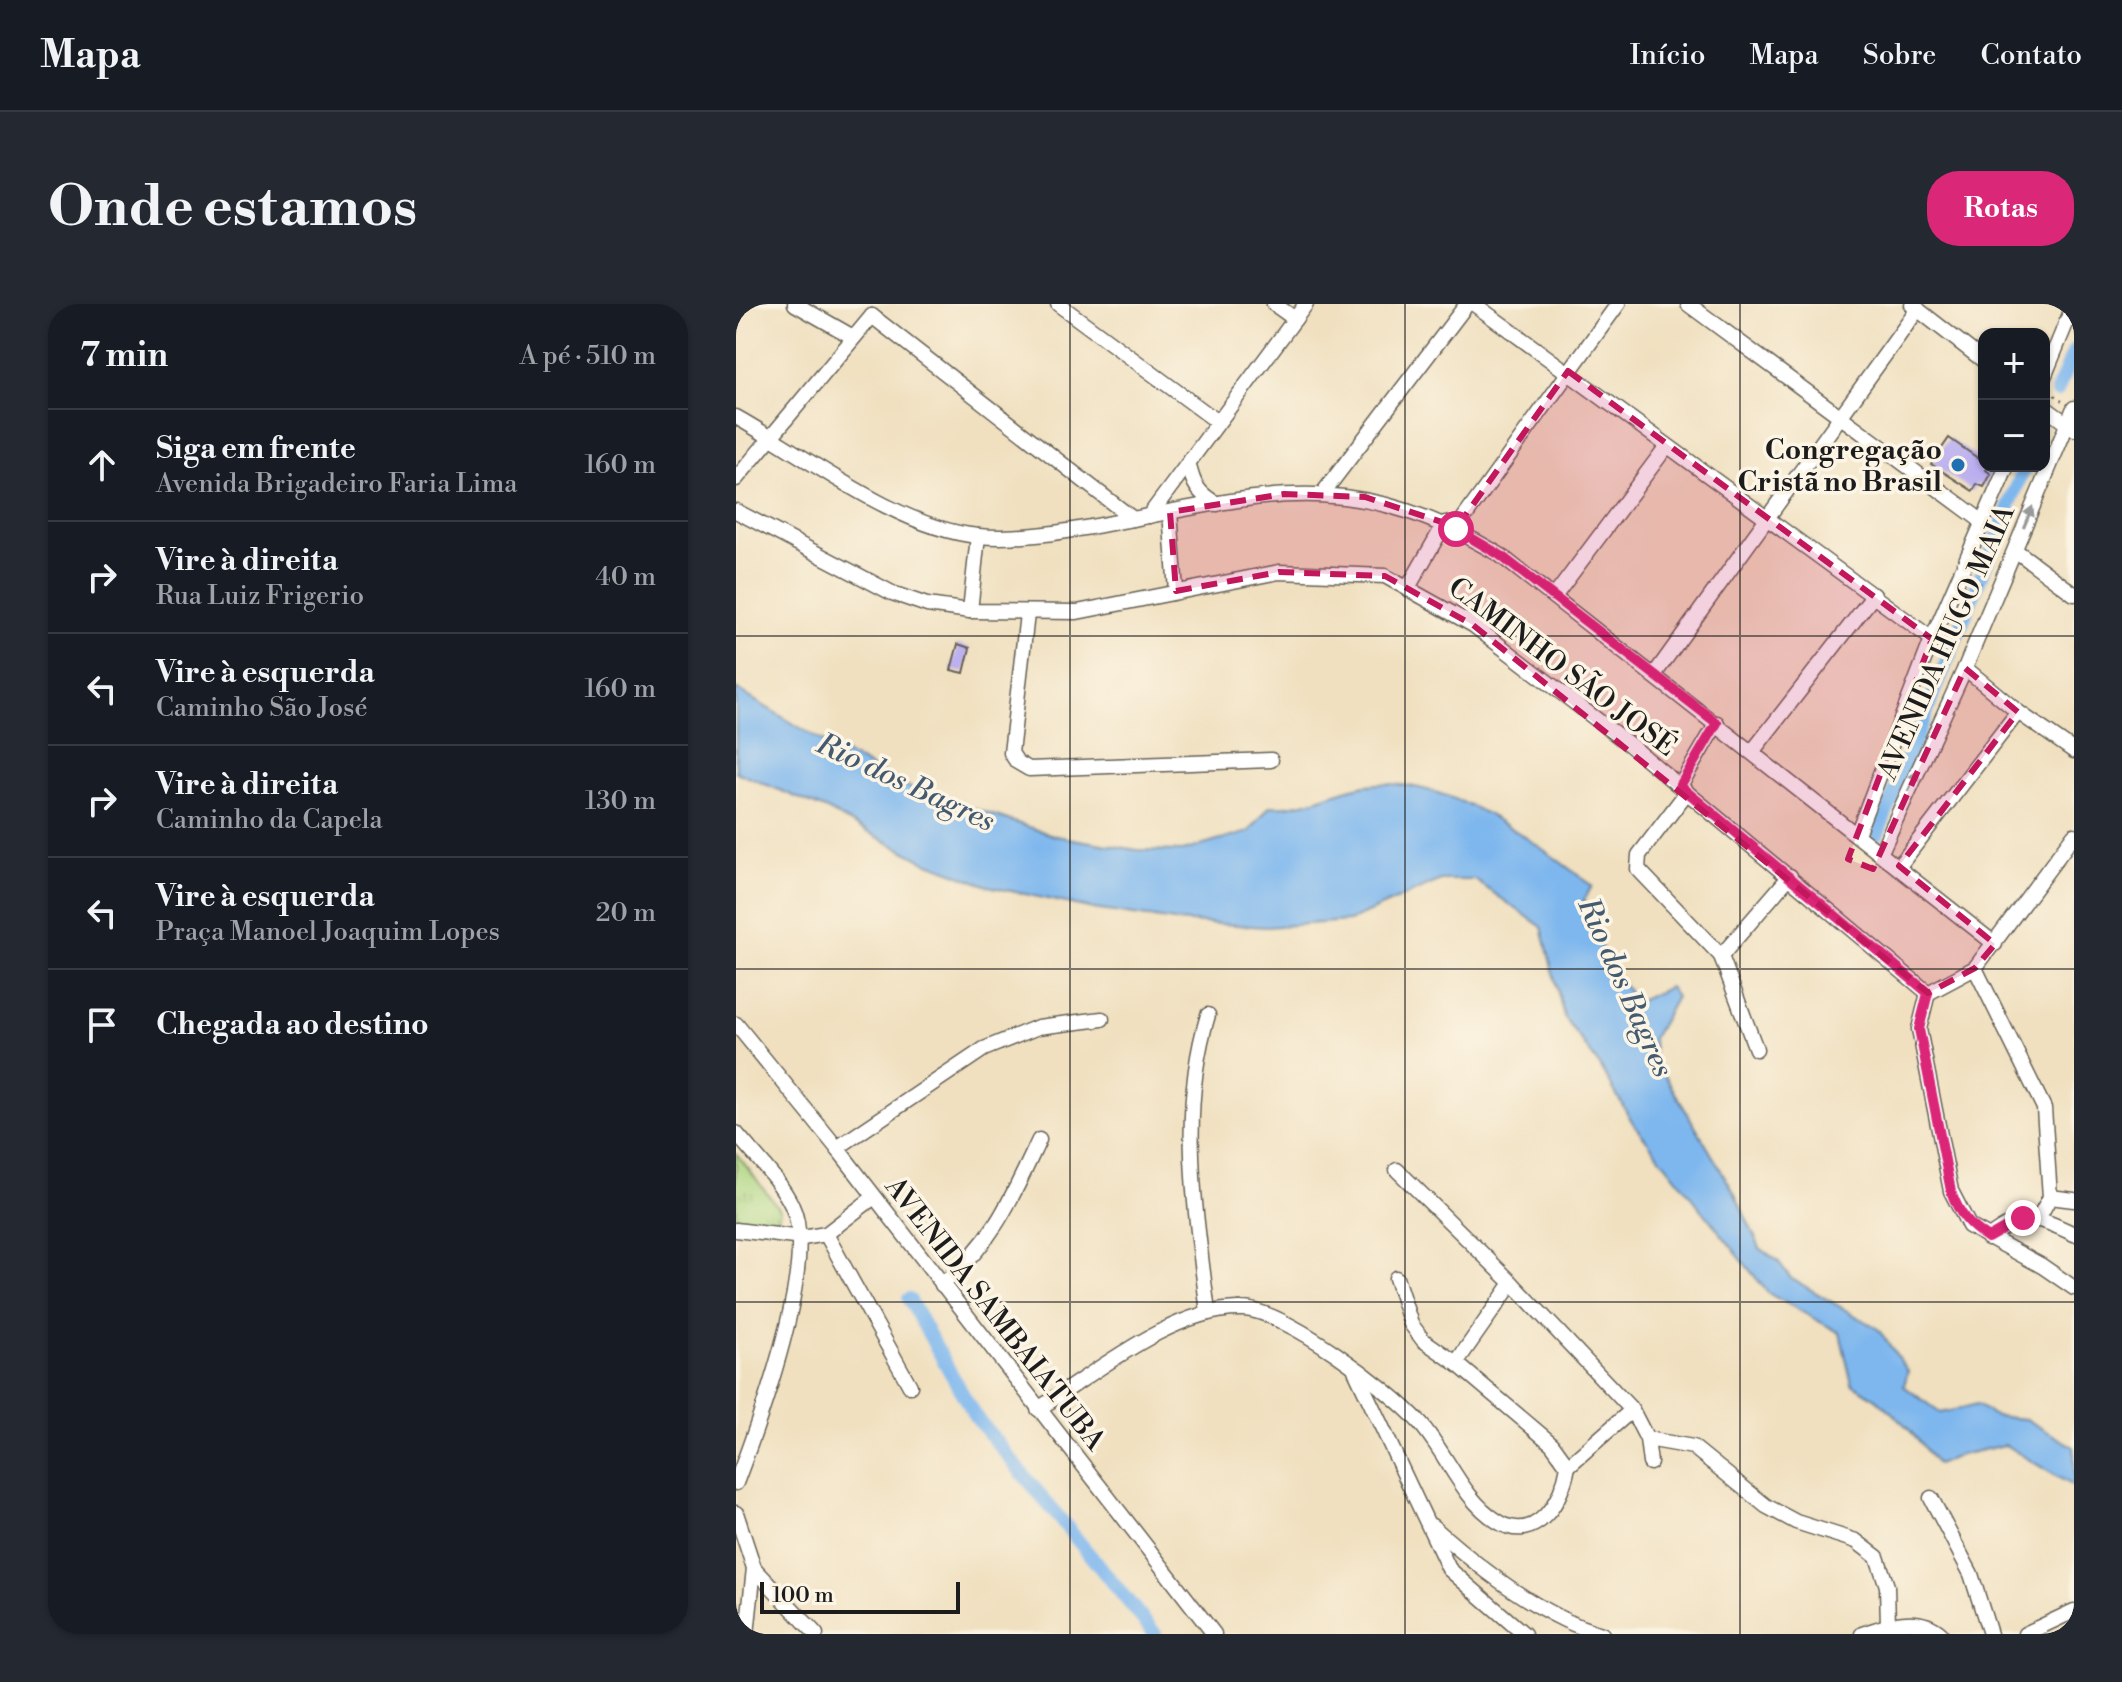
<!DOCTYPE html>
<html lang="pt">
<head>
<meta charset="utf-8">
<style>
  :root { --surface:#171b24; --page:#242831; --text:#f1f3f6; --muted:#9ea1a6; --line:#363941; --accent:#db2777 }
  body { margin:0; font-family:"Libre Bodoni",serif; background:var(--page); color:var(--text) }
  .controls { position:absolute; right:24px; top:24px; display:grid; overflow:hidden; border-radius:16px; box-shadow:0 2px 6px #0004 }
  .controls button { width:72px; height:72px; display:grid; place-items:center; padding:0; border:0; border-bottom:2px solid var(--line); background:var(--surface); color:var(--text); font:40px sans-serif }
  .scale { position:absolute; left:24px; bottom:20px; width:200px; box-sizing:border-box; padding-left:8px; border:4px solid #1c1c1c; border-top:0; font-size:22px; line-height:28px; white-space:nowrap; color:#1c1c1c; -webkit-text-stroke:6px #fcf5e5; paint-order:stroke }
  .stop { position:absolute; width:24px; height:24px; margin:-18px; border:6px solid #db2777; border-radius:50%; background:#fff }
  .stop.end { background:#db2777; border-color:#fff; box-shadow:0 2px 8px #0008 }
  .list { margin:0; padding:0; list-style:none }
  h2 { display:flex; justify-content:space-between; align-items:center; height:104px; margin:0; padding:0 32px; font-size:34px }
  h2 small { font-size:26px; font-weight:400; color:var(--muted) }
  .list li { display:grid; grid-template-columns:52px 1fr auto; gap:24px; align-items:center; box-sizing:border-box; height:112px; padding:0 32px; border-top:2px solid var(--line) }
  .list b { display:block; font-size:30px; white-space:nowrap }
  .list p { margin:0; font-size:26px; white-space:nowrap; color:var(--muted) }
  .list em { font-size:26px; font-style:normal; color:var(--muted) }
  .icon { flex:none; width:44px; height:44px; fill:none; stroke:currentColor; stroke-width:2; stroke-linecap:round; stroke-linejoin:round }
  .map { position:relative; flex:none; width:1338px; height:1330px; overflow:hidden; border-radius:32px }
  header { display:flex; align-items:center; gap:48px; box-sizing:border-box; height:112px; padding:0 40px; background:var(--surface); border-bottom:2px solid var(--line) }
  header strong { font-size:38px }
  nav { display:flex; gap:44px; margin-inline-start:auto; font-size:28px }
  .intro { display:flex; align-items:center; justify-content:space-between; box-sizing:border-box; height:192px; padding:0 48px }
  h1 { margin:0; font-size:56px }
  .button { padding:20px 36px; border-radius:32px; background:var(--accent); color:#fff; font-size:28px; font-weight:700 }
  main { display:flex; gap:48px; padding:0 48px }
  aside { flex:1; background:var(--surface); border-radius:32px; box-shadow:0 2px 6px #0004 }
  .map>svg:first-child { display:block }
  .park { fill:url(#park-tufts); stroke:#64794e; stroke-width:2 }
  .water { fill:#7eb7ee; stroke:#4d6a85; stroke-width:2 }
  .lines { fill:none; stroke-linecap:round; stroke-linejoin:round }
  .canal { stroke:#7eb7ee; stroke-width:14 }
  .building { fill:#b9adef }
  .minor-casing { stroke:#666155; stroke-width:17 }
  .path { stroke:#666155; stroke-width:2; stroke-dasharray:2 6; stroke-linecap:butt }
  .minor { stroke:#fff; stroke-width:14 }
  .oneway { fill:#999 }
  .route { stroke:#db2777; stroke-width:10 }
  .marked { fill:#c2185b; fill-opacity:0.2; stroke:#c2185b; stroke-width:6; stroke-dasharray:16 10; stroke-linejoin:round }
  .grid { fill:none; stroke:#1c1c1c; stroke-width:2; stroke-opacity:0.55 }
  .poi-dot { fill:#1f6fb2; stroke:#fcf5e5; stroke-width:3 }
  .labels { text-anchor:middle; stroke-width:7; stroke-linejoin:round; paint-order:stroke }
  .poi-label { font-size:28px; font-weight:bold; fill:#1c1c1c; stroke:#fcf5e5; text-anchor:end }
  .street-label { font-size:28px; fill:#1c1c1c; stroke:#fcf5e5 }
  .water-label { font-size:30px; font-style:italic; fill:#435a70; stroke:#fcf5e5 }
</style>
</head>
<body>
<header>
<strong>Mapa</strong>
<nav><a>Início</a><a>Mapa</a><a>Sobre</a><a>Contato</a></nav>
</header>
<div class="intro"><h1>Onde estamos</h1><a class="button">Rotas</a></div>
<main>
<aside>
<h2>7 min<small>A pé · 510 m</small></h2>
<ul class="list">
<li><svg class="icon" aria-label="ahead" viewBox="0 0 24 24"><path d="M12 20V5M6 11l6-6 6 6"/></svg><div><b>Siga em frente</b><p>Avenida Brigadeiro Faria Lima</p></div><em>160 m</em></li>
<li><svg class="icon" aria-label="right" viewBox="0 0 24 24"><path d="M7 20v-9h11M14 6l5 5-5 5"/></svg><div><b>Vire à direita</b><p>Rua Luiz Frigerio</p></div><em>40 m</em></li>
<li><svg class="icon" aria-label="left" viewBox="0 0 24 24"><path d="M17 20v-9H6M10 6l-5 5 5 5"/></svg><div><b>Vire à esquerda</b><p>Caminho São José</p></div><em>160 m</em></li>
<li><svg class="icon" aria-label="right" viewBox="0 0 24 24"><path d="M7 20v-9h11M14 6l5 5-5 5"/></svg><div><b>Vire à direita</b><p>Caminho da Capela</p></div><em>130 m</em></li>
<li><svg class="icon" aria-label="left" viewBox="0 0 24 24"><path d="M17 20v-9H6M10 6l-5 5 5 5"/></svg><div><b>Vire à esquerda</b><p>Praça Manoel Joaquim Lopes</p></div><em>20 m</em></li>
<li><svg class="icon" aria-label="arrive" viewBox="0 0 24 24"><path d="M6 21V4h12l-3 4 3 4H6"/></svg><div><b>Chegada ao destino</b></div></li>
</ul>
</aside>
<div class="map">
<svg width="1338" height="1330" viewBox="0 0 1338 1330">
  <defs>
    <pattern id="park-tufts" width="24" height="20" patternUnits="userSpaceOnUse" patternTransform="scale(2)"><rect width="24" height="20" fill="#add681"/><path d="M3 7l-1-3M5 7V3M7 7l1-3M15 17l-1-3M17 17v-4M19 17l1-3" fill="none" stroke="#94b76f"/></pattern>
  </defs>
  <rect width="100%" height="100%" fill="#fcf5e5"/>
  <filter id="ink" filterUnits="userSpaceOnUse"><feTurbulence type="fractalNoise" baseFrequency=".0125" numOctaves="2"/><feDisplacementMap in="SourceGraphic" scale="16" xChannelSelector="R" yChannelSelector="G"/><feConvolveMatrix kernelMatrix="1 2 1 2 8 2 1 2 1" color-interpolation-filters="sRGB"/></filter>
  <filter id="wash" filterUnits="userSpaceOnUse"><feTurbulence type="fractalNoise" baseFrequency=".006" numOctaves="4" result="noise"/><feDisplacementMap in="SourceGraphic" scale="32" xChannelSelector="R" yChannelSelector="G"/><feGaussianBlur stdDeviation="1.8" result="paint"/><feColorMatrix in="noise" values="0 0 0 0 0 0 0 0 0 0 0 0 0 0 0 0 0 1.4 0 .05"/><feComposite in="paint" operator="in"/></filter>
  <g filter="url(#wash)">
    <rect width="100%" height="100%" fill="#f0e0c0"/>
    <path class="park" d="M0,849L44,906L41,918L0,916Z"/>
    <path class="water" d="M0,385L91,440L173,483L320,532L401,546L447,547L513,528L534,502C574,505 603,482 640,480C718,476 798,537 856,582L848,596L863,616L855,626L899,699L933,683L940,693L917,734L918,753L998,888L1024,944L1042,957L1055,974L1142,1025L1172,1067L1168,1082L1204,1109L1241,1101L1259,1112L1290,1115L1338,1143V1183L1269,1141L1224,1151L1201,1161C1177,1128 1153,1099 1116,1080L1104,1029L1032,989L897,819L864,762L828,713L806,623L739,576H705L613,617L530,623L438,617L357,605L252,582L185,556L91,506L0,468Z"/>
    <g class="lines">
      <g class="canal">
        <path d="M1321,87L1338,47"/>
        <path d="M1142,529L1289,162"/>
        <path d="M173,995L239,1112L419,1330"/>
      </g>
    </g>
    <g id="blocks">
      <g class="building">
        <path d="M1213,134L1253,162L1250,166L1255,170L1248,183L1241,180L1237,187L1195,160Z"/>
        <path d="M222,340L234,344L228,369L215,366Z"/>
      </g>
    </g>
  </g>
  <g filter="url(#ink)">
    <use href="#blocks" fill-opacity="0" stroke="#666155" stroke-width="2"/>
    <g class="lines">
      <defs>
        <g id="minor">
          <path d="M59,0L117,33"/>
          <path d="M322,0L482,118"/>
          <path d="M538,0L559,15"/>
          <path d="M738,0L1196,335"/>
          <path d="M952,0L1247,218"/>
          <path d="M1176,1L1248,57"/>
          <path d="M136,12L397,215"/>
          <path d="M1308,73L1338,0"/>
          <path d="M1308,103L1338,125"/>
          <path d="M0,113C70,152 163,225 242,232C290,236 340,226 386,217C540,187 622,166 764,251L1259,640"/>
          <path d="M453,161C457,181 463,190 481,200"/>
          <path d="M0,175L136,12"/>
          <path d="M587,189L731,0"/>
          <path d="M0,207L156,289L191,301L234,307L341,308L543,268L649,272L737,321L894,441L1192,689"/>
          <path d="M434,208L440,287"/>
          <path d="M413,212L570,0"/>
          <path d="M720,225L882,0"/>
          <path d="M1279,246L1338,290"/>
          <path d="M673,282L709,219"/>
          <path d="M818,293L931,142"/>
          <path d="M234,307L242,232"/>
          <path d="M291,310L275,449L281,458L293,465L535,456"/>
          <path d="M1229,364L1282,408L1338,447"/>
          <path d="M918,371L1182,5"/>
          <path d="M1016,448L1138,291"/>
          <path d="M944,482L981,419"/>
          <path d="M951,488L903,551L902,565L985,652L1020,745"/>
          <path d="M1121,530L1196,335L1271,162"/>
          <path d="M1338,531L1239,664L1192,689L1183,725L1215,887L1233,922L1306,962L1338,984"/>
          <path d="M1145,548L1229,364L1338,104"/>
          <path d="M1163,562L1282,408"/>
          <path d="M985,652L1054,572"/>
          <path d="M1239,664L1308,804L1314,893L1303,913"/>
          <path d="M472,711C442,808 460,909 472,1009"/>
          <path d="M0,720L101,844L478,1330"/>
          <path d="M0,829C18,851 44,876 56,902C83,957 22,1121 0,1179"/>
          <path d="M101,844L248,745L302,723L366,715"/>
          <path d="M661,866L776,979L896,1106L911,1135L914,1159"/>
          <path d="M1314,893L1338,896"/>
          <path d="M0,926L66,934L90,930L138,893"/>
          <path d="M90,930L174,1082"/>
          <path d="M1252,934C1288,907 1300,912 1338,930"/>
          <path d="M206,981C259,935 274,898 303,836"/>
          <path d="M720,1059L776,979"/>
          <path d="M619,1066L713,1265L788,1330"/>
          <path d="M302,1105C358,1070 438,1003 506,1005C547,1005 655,1086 683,1118C711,1149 725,1194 761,1217C801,1243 827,1194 832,1162L816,1140L720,1059L687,1036L675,1020L660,974"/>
          <path d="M911,1135L957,1143L1030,1202L1060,1218L1120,1237L1141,1253L1151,1282L1152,1321"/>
          <path d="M832,1162L896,1106"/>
          <path d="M1195,1194L1235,1270L1254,1330"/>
          <path d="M0,1209L18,1264L11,1330"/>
          <path d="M696,1222C741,1262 808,1315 866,1330"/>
          <path d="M18,1264L80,1330"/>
          <path d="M1126,1330C1151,1321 1183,1310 1205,1330"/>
          <path d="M1289,1330L1338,1307"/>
        </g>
      </defs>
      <use href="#minor" class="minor-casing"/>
      <g class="path">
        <path d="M1312,86L1326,97"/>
        <path d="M1236,276L1248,281"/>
      </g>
      <use href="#minor" class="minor"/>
    </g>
    <defs><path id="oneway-solid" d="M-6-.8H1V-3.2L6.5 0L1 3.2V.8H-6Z" transform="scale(2)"/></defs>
    <g class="oneway">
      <use href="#oneway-solid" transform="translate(1292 213) rotate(-67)"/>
      <use href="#oneway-solid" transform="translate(1177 477) rotate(-65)"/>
    </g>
  </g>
  <g class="lines" filter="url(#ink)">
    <path class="route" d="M720,225L764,251L981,419L944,482L1192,689L1183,725L1215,887C1223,910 1232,921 1252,934L1287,914"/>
  </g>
  <path class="marked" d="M832,67L1196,335L1112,555L1137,565L1229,364L1282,408L1163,562L1259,640L1239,664L1192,689L737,321L649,272L543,268L440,287L434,208L548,190L629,193L721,223Z"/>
  <path class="grid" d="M334,0V1330M669,0V1330M1004,0V1330M0,332H1338M0,665H1338M0,998H1338"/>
  <circle class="poi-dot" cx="1222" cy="161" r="8"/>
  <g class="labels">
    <g class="poi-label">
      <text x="1206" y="155">Congregação<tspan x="1206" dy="32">Cristã no Brasil</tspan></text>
    </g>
    <g class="street-label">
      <text transform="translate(1209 338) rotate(-66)" y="10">AVENIDA HUGO MAIA</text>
      <text transform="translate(827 362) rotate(37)" y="10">CAMINHO SÃO JOSÉ</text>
      <text transform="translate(260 1009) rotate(52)" y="10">AVENIDA SAMBAIATUBA</text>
    </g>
    <g class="water-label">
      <text transform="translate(170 478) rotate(25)" y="10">Rio dos Bagres</text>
      <text transform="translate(890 683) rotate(66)" y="10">Rio dos Bagres</text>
    </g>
  </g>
</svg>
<div class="controls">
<button>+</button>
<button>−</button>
</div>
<div class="scale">100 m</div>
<div class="stop" style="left:720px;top:225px"></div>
<div class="stop end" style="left:1287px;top:914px"></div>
</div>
</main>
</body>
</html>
